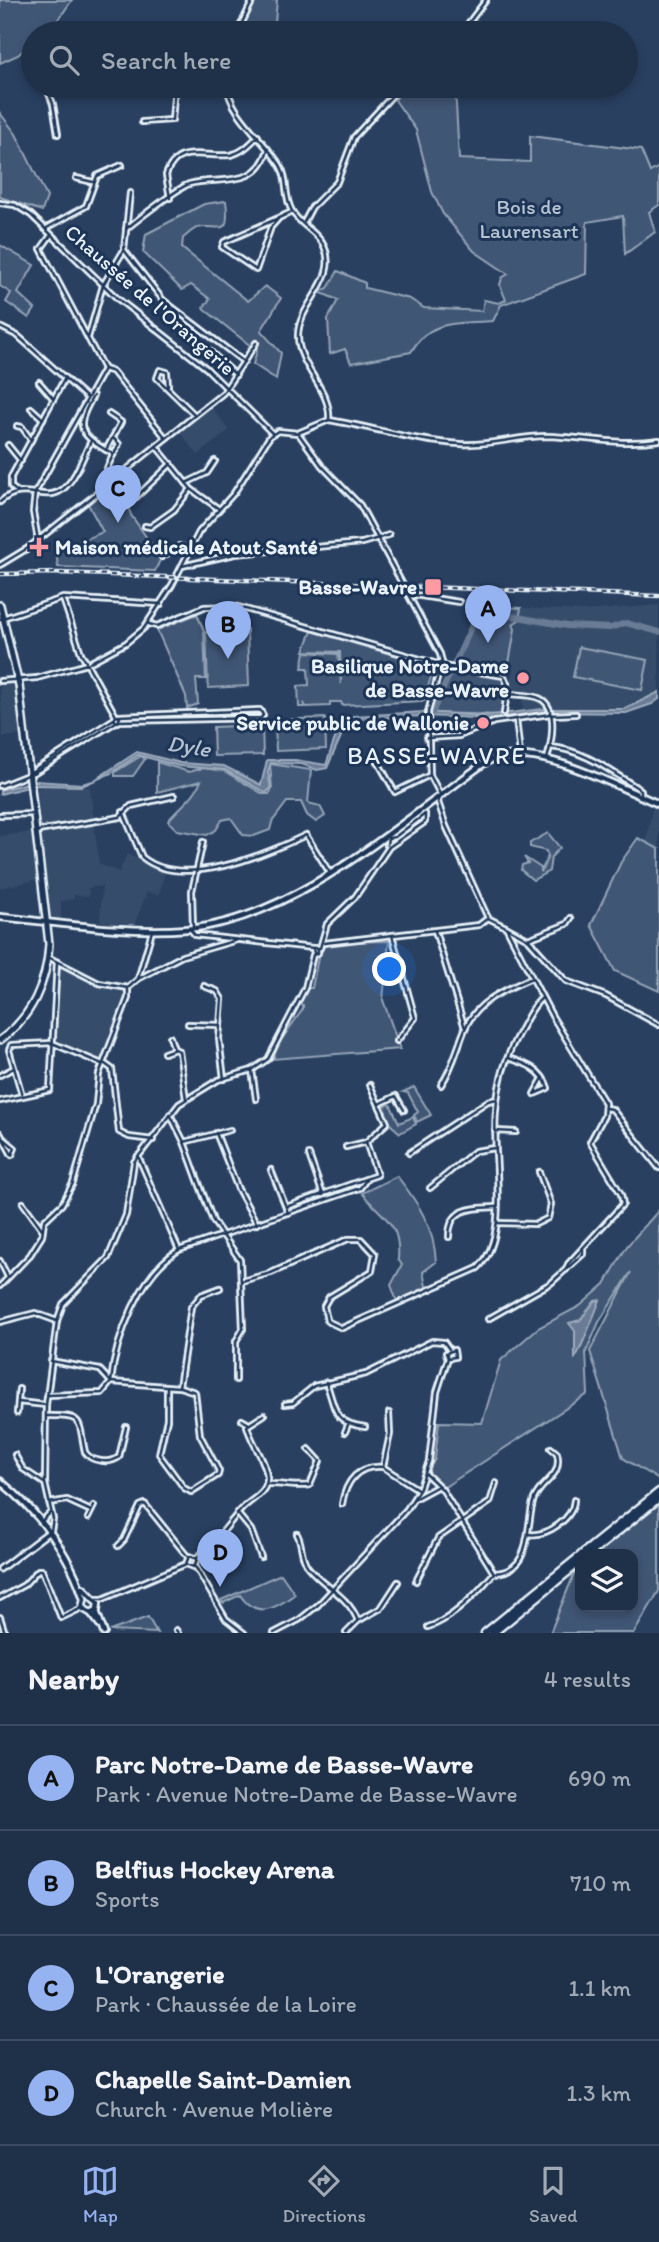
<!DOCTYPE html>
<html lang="en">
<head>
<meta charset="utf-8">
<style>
  :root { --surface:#1f3049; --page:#2c3c53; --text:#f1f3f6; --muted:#a1a9b4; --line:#3c4b61; --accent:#95b2f1 }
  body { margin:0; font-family:Itim,sans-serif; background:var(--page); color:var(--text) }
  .controls { position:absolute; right:21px; bottom:21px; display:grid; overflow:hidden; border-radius:14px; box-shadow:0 4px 10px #0003 }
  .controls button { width:63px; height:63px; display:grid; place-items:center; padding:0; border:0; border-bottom:2px solid var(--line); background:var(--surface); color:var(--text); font:35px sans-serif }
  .you { position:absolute; left:390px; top:970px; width:24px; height:24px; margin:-18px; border:5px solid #fff; border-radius:50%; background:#1a73e8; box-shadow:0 0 0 10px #1a73e833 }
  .badge { display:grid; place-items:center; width:46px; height:46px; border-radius:50%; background:var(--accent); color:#111; font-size:23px; font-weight:700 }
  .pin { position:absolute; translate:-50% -58px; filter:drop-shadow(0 2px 4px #0008) }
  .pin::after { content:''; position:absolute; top:37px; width:24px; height:21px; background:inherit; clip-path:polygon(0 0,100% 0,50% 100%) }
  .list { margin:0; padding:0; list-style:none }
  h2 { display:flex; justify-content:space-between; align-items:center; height:91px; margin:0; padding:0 28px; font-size:30px }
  h2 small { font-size:23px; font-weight:400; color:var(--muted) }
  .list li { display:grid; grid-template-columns:46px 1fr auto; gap:21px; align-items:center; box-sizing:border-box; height:105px; padding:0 28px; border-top:2px solid var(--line) }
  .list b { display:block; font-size:26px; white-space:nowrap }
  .list p { margin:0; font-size:23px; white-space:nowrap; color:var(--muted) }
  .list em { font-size:23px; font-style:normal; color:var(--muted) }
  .icon { flex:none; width:38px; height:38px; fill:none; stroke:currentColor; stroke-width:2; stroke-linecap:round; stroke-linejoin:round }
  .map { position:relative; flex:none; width:659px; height:1633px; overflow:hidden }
  .search { position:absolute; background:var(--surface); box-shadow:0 4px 10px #0003; left:21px; right:21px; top:21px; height:77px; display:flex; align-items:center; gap:18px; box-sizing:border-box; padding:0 24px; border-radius:38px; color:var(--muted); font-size:26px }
  .sheet { height:511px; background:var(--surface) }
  nav { display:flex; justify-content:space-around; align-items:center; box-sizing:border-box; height:98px; border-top:2px solid var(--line); background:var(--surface); font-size:19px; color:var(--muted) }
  nav a { display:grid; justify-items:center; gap:4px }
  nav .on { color:var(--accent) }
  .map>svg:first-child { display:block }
  .built { fill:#364d6b }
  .green { fill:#415774; stroke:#94a4b6; stroke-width:2 }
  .water { fill:#6b7c95; stroke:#9dabbd; stroke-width:2 }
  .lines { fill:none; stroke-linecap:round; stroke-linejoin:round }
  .river { stroke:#6b7c95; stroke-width:6 }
  .minor-casing { stroke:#e8f1f8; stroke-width:8 }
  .tertiary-casing { stroke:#e8f1f8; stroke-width:9 }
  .secondary-casing { stroke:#e8f1f8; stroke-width:10 }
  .primary-casing { stroke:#e8f1f8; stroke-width:10 }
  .trunk-casing { stroke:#e8f1f8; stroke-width:11 }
  .minor { stroke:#1d3557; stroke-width:2.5 }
  .tertiary { stroke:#1d3557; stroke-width:3.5 }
  .secondary { stroke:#1d3557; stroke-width:4.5 }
  .primary { stroke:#1d3557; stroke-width:5 }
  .trunk { stroke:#1d3557; stroke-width:6 }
  .rail-casing { stroke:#e8f1f8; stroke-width:4.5 }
  .rail { stroke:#1d3557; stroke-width:2; stroke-dasharray:5; stroke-linecap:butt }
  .poi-dot { fill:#ff9aa2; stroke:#1d3557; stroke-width:2.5 }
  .labels { text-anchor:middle; stroke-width:6; stroke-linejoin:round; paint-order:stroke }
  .park-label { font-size:21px; fill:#b6c3d0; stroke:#1d3557 }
  .street-label { font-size:21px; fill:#e8f1f8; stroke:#1d3557 }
  .poi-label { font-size:21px; font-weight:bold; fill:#e8f1f8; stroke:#1d3557; text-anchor:end }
  .water-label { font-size:23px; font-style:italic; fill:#b6c2d0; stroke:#1d3557 }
  .quarter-label { font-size:24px; letter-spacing:2px; fill:#e8f1f8; stroke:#1d3557 }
</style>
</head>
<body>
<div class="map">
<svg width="659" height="1633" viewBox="0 0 659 1633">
  <rect width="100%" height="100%" fill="#294061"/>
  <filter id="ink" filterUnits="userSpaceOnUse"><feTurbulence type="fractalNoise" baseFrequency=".0143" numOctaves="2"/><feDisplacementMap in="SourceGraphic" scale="14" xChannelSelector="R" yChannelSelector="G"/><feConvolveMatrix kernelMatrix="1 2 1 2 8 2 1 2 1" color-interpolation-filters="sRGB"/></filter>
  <g filter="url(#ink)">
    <g class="built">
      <path d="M210,406L229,430L198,455L179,431Z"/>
      <path d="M659,605V692L649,699L625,709H544L524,712L521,694L510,692L512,673L507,671V664L515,629L513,624L519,620L521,608L585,611Z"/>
      <path d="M14,683L22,735L3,737L0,684Z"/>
      <path d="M51,786L90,787L99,864L119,872L127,854L165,872L159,895L147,892L134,925L100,922L102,886L88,888L89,896L74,895V899L61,901V919L51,917L40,837L45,832L41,826L37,788Z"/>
      <path d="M653,805L659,808V849L646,842Z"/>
      <path d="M33,832L39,879L0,888V836Z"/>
      <path d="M59,966L96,984L126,993L101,1062L53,1038Z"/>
    </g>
    <g class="green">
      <path d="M0,0H72L58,20L43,33H33V41L18,55L0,63Z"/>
      <path d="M254,0H277L274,33H238Z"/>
      <path d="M405,86H455L459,159L530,162V136L641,150L650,172L659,167V205L649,212L655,232L625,254L623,216L587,222L586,274L501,305L493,321C458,324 430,318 411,352L351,363L345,349L330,354L328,319L338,300L319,292L328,288L338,271L365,283V288L410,299L424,308L482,311L484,300L499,303L506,300L500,285L502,278L508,274L474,251L443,214L432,192L416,130L395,100Z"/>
      <path d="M0,113L16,134L47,197L42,211L0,197Z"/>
      <path d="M226,201C231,240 218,223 197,228C193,229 187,235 183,238L182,248L248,301L265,286L281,298L261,331L281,353L276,379L253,364L257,351L203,308L210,299L191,285L182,290L143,252L146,234L204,204Z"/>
      <path d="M0,245L34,265L18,293L35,309L29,318L6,302L11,293L0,286Z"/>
      <path d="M108,488L116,500L125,497L131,515L161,558L155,571L58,567L56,551L103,532L88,504Z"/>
      <path d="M482,606L521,608L519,620L513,624L515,629L508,669L503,674L452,667Z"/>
      <path d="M197,614L204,631L206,679H196L198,704L187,708L186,696L157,630Z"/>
      <path d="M247,630L249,686L208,688L206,632Z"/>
      <path d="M312,631L431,666L433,670L424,701L342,705L341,702H330V706L306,707L304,703V707H299L298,686L309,685L308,668H302L305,652L338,654L341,684L340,652L304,651Z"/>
      <path d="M579,647L648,660L642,690L573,677Z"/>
      <path d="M451,670L501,676L507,685L502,715L433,713Z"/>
      <path d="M325,718L326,749L276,751L275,720Z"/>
      <path d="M262,725L263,755L214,756L213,727Z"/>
      <path d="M141,756L145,759L133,776H115V772Z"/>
      <path d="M157,762L189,772L204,768L224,771L263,794H269L272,789L270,764L311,770L308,803L320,806L325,816L316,822L307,815L301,802H287L272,822L270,830L254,836L243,835L231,818L222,820L216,830L207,835L177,830L168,821C179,807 195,797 201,781L157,792Z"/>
      <path d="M548,833L560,848L551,857L549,871L533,880L521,870L522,865L528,863L524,857L541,868V872L548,856L546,851L530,847V843Z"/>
      <path d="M638,838L659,849V991L615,971L591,925L621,862Z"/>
      <path d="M389,941L383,1000L400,1049L273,1059L279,1043L303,1009V1005H299L307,988H312L318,958L325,945L337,942Z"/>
      <path d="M414,1087L431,1115L417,1122L414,1115L418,1112L408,1093L403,1092Z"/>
      <path d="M390,1104L399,1123L413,1117L416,1124L400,1133L391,1125L383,1107Z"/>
      <path d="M397,1176C419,1204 434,1227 436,1262L423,1272L427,1291L398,1304L391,1285L402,1265L398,1259C401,1221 382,1218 362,1193Z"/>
      <path d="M659,1210V1480L623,1458L590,1351L631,1272L599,1322L586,1352L588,1394L443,1488L427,1473L435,1459L439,1422L482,1423L501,1360L538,1328L580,1306L605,1284L627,1246Z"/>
      <path d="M659,1504V1591L634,1633H550L574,1574L580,1568V1607H633V1554H597Z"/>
      <path d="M281,1574L295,1594C276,1609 256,1619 240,1595L223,1603L221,1600Z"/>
      <path d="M148,1617L157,1633L110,1631Z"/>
    </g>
    <g class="water">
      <path d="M659,692V699L652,704L626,713L546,712L501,719L424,716L356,719L346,725L327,768L317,770L302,764L271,763L268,772L271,788L266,793L225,770L179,766L138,755L111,773L82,786L36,785L0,794V790L35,781L82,784L93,781L137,752L181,763L224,766L261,785L267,760H295L326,765C332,749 336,724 353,716L424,712L483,716L544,709H625Z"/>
      <path d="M600,1300C597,1308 579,1354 575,1358V1331L569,1323L580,1320L595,1301Z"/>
    </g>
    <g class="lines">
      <path class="river" d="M431,715L479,610L567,626L610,628L626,623L659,632"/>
      <defs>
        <g id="minor">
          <path d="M237,33L253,0"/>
          <path d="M461,33L486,0"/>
          <path d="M46,86L53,104L58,134"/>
          <path d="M139,86V92"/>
          <path d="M142,122L172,120L175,86"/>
          <path d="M76,178L93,182"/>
          <path d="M170,198L166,175C177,143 204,158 230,155C242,153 250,144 258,136"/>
          <path d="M0,203L15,205L31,215L118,299L206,368L272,433"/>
          <path d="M279,218L271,227L256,270L222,247L224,242L292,212"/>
          <path d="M304,222L312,207L337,182L354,137L401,86"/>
          <path d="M45,229L86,206L97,176L122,165"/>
          <path d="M126,229C137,220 178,188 189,184C218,176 257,190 268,149"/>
          <path d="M51,235L41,249L104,369"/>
          <path d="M124,250L163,300L244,362"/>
          <path d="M0,327L18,336L86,397"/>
          <path d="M88,338L103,285L124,250L130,193"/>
          <path d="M203,345L236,375"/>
          <path d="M104,369L113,372L166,438"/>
          <path d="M39,382L53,398"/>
          <path d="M168,386L167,372L160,370L157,378L195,415"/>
          <path d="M93,396C77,425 76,432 106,450"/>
          <path d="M31,408L43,419"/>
          <path d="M109,414L121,422L106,450L114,454L119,444L113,438"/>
          <path d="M329,420C373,427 416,442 461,444C490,446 518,436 547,436C585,437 621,446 659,440"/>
          <path d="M17,426L22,427L31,440"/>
          <path d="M298,433L322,466L360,505L440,654L443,666"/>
          <path d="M8,445L21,461"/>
          <path d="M156,446L191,489L219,509"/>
          <path d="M113,455L107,468L115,480"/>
          <path d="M186,483L207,473L215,461"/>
          <path d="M18,492L11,487V477L65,378"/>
          <path d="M0,502C24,480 44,504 63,489C76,479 83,456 91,441"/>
          <path d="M131,502L171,464"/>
          <path d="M145,526L150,527L174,510L191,489"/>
          <path d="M38,540L33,512L35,493L104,369"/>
          <path d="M162,557L179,546L190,549"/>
          <path d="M0,565L28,548L223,393L256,343"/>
          <path d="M182,566L235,554L362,543L389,535"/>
          <path d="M408,594L459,602"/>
          <path d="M63,599L81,653L116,716L120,717L118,722L114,720L116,716"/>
          <path d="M0,619L63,598L161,604"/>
          <path d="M149,624L157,626L204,607L235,606L438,664"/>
          <path d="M441,662L438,664L440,668L428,712L430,775L440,794L438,802L446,826L488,918"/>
          <path d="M443,666L504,676L508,686L504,713"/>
          <path d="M0,681L37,678L87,664L126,643L144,628L172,585L199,532L234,493L270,436L278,431L298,433L329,420C332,390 298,367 298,336C298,303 340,280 324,246C317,231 299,225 292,211C283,196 289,179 280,165C265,141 230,114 227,86"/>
          <path d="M507,694C517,695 533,694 541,699C559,709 551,745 547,759"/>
          <path d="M551,715L576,714"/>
          <path d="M119,716L260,710L263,715L261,718L119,721"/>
          <path d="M516,719L520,754"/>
          <path d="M427,738L459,736L494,722L550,714"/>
          <path d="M550,747C586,750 611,772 641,790V796"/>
          <path d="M378,762L395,792L430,775"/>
          <path d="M31,772L114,719"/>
          <path d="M0,786L35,772L116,722"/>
          <path d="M123,812L142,857C182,891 266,854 306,835L330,873"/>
          <path d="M0,815L34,814"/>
          <path d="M38,831L120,817L131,806L174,796"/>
          <path d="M387,845L388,838L395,837L425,814"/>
          <path d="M488,918L506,927L552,1016L605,1103L604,1116L590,1142L621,1194L623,1204L568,1264L566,1270"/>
          <path d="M506,927L528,939L566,981L606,996L659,1025"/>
          <path d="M189,928L195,935L313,948"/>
          <path d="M193,928L192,891L203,842"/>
          <path d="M435,931L465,1028"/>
          <path d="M392,935L415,1018L397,1041"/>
          <path d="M528,939L567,924L571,918"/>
          <path d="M324,943L479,925L488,918"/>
          <path d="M320,948L327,924L355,897L389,847L425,822V814"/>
          <path d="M48,957L99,983L128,988"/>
          <path d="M138,979L152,931"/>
          <path d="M204,986L217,991L222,999L219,1039L224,1079"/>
          <path d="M188,1024L219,1025"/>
          <path d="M170,1037L174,1049"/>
          <path d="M164,1053L175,1049L179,1051L186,1099"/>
          <path d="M508,1058C525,1063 542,1069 548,1088L534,1094L543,1078"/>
          <path d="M105,1064L112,1069L119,1132L129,1137L153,1140"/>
          <path d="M252,1070L256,1099"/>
          <path d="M0,1075L14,1068"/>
          <path d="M441,1085C453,1068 457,1048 465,1029C476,1001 506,989 532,978"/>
          <path d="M22,1095L9,1050L11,1045L52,1043L102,1064"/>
          <path d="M0,1101L50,1090L57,962"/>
          <path d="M379,1104L396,1096L404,1110"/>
          <path d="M605,1108L612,1109L659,1168"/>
          <path d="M170,1114L184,1142L213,1221L240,1260L243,1329L236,1341V1380"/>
          <path d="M495,1131L516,1132"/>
          <path d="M0,1133L12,1155L15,1148L3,1138"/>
          <path d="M216,1133L238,1189L257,1224"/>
          <path d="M184,1142L230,1130"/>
          <path d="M346,1147L366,1142"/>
          <path d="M409,1153L488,1101L497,1099"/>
          <path d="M309,1155L323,1195"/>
          <path d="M138,1156L179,1250"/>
          <path d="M271,1170L286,1207"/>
          <path d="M430,1188L475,1151L495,1148"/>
          <path d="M23,1203L42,1229"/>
          <path d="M288,1213L286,1207L377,1175L366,1142L387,1123L370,1085"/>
          <path d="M497,1223L536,1224L548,1218L551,1204L539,1172"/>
          <path d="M449,1237C449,1207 472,1208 496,1207"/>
          <path d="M0,1261L8,1277"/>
          <path d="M242,1281L271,1273L348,1239H361L375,1254L372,1271L329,1297L324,1306L327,1321L342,1328L478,1268C512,1235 491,1157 496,1111C498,1083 507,1053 521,1029C527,1018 533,1005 542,998"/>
          <path d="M0,1286L30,1255L42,1236L44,1221L62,1204L73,1183L96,1104L99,1074L128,998V988L138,979L182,956L237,940"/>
          <path d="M220,1288L201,1295L191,1307L179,1387L111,1382C115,1339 141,1272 179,1250L360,1188L366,1180"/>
          <path d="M488,1319L551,1283L583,1254V1248"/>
          <path d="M0,1322L35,1313L57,1321"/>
          <path d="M326,1382C336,1409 332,1423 365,1427"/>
          <path d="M167,1387V1419L159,1454L184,1488L191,1492L218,1475L219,1471L200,1435L195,1392L180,1387"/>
          <path d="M48,1395L102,1393L111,1382L100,1370L51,1361"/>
          <path d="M18,1402L46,1405"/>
          <path d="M285,1404L293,1403L314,1386L366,1374L432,1341L444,1342L449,1349"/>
          <path d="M17,1413L19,1389"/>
          <path d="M389,1413L390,1434L383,1467L419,1490"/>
          <path d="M46,1416C85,1415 78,1420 85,1452C91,1462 110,1464 119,1457L126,1427"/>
          <path d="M242,1420L249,1424"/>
          <path d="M345,1432L348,1425"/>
          <path d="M15,1455L23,1469L44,1483"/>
          <path d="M426,1474L442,1489L494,1573"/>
          <path d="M267,1484C279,1483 301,1488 310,1485L320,1461L309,1449"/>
          <path d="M414,1499L438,1486"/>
          <path d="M49,1503L67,1500L91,1511"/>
          <path d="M342,1504C346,1480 359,1465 383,1467"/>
          <path d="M237,1513L251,1530L261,1557"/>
          <path d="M88,1518L94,1506"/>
          <path d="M42,1521L51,1512"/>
          <path d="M51,1531L53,1519L45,1483L46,1405L57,1321L63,1304L108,1258L126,1215L134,1162L179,1104L218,1080L252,1070L268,1059L305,988L313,955L318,953V948H313L314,953"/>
          <path d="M297,1534C303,1544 300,1557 308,1567C324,1587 348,1595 358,1621L346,1633"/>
          <path d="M528,1534C547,1537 573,1519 574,1500"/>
          <path d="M118,1546L124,1540L140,1506L145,1504L188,1557"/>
          <path d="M196,1558C216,1544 225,1527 241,1510C250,1499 268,1494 267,1477C266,1460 251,1443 247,1426L264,1415"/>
          <path d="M195,1566L226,1619L244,1633"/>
          <path d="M494,1573C534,1572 525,1524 534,1499C542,1480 563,1477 557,1453L551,1448"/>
          <path d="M416,1581L438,1538L490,1502L496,1483"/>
          <path d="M0,1598L24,1585L38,1570H42L61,1618L82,1608"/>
          <path d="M97,1599H103L186,1564L194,1567L197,1559L189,1556L186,1564"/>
          <path d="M0,1617L5,1633"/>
          <path d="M358,1621L381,1608L398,1582"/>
          <path d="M428,1627C452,1620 478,1592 494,1573"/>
          <path d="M176,1630L178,1633"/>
          <path d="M274,1633L299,1620L318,1605L407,1509L419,1490L429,1461L437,1392L448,1358L446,1353L454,1350L455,1357L448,1358"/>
        </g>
        <path id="tertiary" d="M0,1569L50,1531"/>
        <g id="secondary">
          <path d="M0,917C61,923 125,934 187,929C296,919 399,823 486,762C531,738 615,786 659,804"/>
          <path d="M0,1481C40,1513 68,1550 84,1599"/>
          <path d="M83,1588L98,1603L97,1610L91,1613"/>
          <path d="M84,1599L82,1608L91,1613L101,1626"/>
          <path d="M96,1611L104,1633"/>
        </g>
        <path id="primary" d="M0,605L19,685L49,944C47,982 32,1017 0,1040"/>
        <g id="trunk">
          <path d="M582,1554L659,1492"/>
          <path d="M590,1554L659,1498"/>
          <path d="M485,1633L580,1556"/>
          <path d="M493,1633L580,1562"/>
        </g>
      </defs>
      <use href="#minor" class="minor-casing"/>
      <use href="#tertiary" class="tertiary-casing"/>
      <use href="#secondary" class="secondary-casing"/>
      <use href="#primary" class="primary-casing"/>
      <use href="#trunk" class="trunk-casing"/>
      <use href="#minor" class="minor"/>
      <use href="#tertiary" class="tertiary"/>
      <use href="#secondary" class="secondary"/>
      <use href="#primary" class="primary"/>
      <use href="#trunk" class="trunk"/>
      <defs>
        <path id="rail" d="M0,574L59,573L659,596"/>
      </defs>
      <use href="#rail" class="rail-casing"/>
      <use href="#rail" class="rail"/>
    </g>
  </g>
  <g class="poi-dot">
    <path d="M35.5 536.5h7v7h7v7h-7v7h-7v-7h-7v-7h7z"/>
    <rect x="424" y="578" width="18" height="18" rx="3.5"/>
    <circle cx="523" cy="678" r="7"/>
    <circle cx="483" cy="723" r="7"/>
  </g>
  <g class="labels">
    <g class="park-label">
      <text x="529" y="214">Bois de<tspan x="529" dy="24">Laurensart</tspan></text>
    </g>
    <g class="street-label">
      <text transform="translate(150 300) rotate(41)" y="7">Chaussée de l'Orangerie</text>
    </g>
    <g class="poi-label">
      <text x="55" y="554" text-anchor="start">Maison médicale Atout Santé</text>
      <text x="417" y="594">Basse-Wavre</text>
      <text x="509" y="673">Basilique Notre-Dame<tspan x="509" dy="24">de Basse-Wavre</tspan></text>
      <text x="469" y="730">Service public de Wallonie</text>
    </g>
    <g class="water-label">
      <text transform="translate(189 746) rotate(9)" y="8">Dyle</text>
    </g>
    <g class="quarter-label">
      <text x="437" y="764">BASSE-WAVRE</text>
    </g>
  </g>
</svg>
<div class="controls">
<button><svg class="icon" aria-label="layers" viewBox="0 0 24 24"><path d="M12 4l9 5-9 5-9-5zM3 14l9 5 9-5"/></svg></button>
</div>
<div class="you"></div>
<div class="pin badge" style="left:488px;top:643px">A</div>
<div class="pin badge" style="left:228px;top:659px">B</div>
<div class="pin badge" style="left:118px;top:523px">C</div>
<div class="pin badge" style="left:220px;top:1587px">D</div>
<div class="search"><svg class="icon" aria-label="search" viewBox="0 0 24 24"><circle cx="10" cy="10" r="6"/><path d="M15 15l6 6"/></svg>Search here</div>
</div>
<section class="sheet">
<h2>Nearby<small>4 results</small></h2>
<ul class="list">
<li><span class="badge">A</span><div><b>Parc Notre-Dame de Basse-Wavre</b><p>Park · Avenue Notre-Dame de Basse-Wavre</p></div><em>690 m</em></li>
<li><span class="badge">B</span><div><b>Belfius Hockey Arena</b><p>Sports</p></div><em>710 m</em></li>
<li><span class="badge">C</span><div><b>L'Orangerie</b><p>Park · Chaussée de la Loire</p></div><em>1.1 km</em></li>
<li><span class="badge">D</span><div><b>Chapelle Saint-Damien</b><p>Church · Avenue Molière</p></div><em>1.3 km</em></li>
</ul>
</section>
<nav>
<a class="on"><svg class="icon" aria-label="map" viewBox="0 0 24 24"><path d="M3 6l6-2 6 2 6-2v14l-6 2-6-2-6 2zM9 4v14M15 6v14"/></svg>Map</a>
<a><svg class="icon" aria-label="directions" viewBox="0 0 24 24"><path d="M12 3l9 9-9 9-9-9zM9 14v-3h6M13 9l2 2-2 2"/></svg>Directions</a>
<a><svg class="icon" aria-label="saved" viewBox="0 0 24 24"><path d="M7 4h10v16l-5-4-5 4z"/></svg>Saved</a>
</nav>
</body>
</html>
